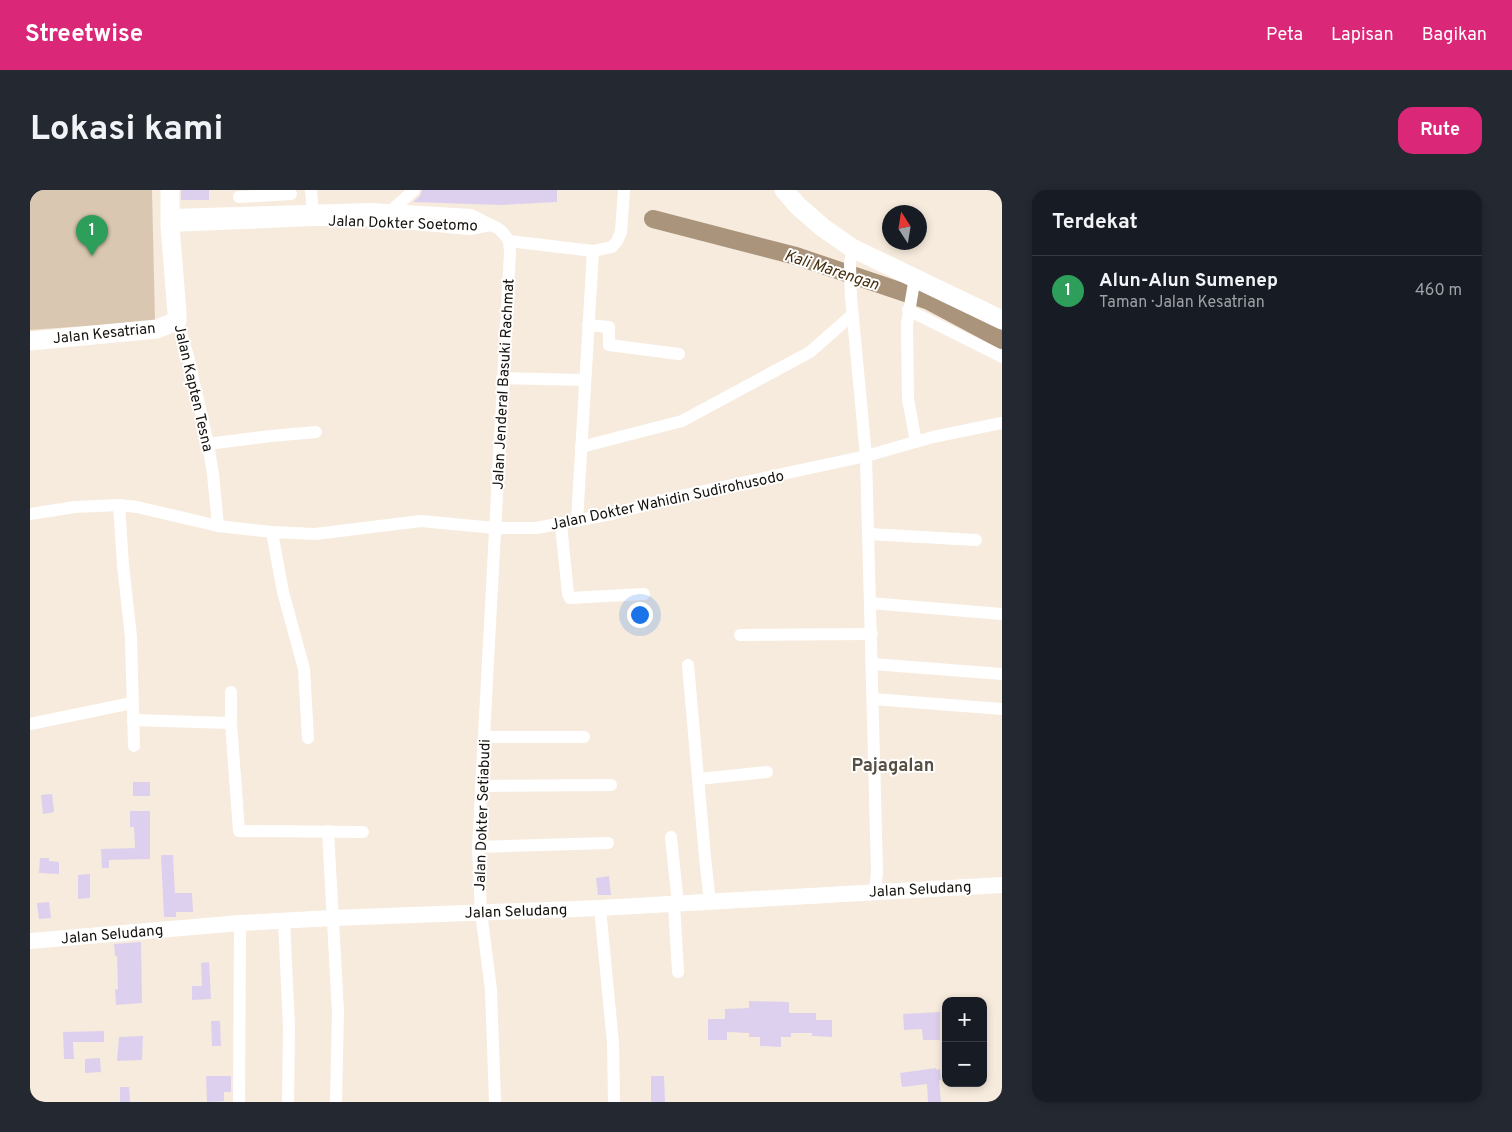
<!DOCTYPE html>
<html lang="id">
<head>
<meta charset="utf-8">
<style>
  :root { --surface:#171b24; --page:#242831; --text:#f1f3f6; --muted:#9ea1a6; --line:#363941; --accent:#db2777 }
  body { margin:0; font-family:Overpass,sans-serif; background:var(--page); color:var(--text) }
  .controls { position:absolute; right:15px; bottom:15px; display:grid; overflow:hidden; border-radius:10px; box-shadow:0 2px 8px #0003 }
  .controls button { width:45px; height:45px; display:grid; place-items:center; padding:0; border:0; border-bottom:1px solid var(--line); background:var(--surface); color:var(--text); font:25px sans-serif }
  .compass { position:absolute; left:852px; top:15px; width:45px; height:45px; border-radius:50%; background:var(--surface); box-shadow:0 2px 8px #0003; rotate:348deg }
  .you { position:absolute; left:609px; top:424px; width:18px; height:18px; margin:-12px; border:4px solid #fff; border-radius:50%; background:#1a73e8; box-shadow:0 0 0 8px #1a73e833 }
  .badge { display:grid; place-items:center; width:32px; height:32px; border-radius:50%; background:var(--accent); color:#fff; font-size:16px; font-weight:700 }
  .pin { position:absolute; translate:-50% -41px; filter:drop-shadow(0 1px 2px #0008) }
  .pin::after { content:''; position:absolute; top:26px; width:18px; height:15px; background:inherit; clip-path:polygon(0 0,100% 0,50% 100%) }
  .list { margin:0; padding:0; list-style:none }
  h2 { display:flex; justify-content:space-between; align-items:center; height:65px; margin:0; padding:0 20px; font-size:21px }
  h2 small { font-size:16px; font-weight:400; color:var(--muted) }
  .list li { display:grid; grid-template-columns:32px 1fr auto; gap:15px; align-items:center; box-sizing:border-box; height:70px; padding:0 20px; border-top:1px solid var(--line) }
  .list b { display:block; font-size:19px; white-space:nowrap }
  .list p { margin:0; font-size:16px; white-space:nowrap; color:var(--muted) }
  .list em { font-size:16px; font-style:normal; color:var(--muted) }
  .map { position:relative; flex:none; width:972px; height:912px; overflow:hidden; border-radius:15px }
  header { display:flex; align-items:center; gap:30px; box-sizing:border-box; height:70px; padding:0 25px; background:var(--accent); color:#fff }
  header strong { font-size:24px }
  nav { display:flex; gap:28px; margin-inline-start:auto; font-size:18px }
  .intro { display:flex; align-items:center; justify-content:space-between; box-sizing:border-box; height:120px; padding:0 30px }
  h1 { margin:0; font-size:35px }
  .button { padding:12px 22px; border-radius:15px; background:var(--accent); color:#fff; font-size:18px; font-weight:700 }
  main { display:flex; gap:30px; padding:0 30px }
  aside { flex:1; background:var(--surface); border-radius:15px; box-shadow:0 2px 8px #0003 }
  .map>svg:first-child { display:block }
  .green { fill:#d9c7b1 }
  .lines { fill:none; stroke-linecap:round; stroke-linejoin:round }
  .river { stroke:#aa957c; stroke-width:18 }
  .building { fill:#ddd0ee }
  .minor { stroke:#fff; stroke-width:12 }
  .major { stroke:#fff; stroke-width:16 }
  .highway { stroke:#fff; stroke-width:19 }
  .labels { text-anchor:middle; stroke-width:4; stroke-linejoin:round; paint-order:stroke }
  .street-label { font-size:15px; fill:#16120d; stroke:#fff }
  .water-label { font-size:16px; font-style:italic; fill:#462f0d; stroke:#fff }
  .quarter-label { font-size:18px; font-weight:bold; fill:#584f43; stroke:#fff }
</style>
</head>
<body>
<header>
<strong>Streetwise</strong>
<nav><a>Peta</a><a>Lapisan</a><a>Bagikan</a></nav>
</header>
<div class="intro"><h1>Lokasi kami</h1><a class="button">Rute</a></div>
<main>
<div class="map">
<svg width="972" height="912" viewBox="0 0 972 912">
  <rect width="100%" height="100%" fill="#f7ebdd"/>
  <path class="green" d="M0,0H122L125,131L0,140Z"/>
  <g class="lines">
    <path class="river" d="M623,29L766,66L899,111L972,150"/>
  </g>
  <g class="building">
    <rect x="151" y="0" width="28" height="10"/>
    <path d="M392,0H527V12L470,15L383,12L390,6Z"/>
    <rect x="103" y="592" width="17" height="14"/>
    <path d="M22,604L24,622L13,624L11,605Z"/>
    <path d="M100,621H120V669L79,670V678H72L71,659L105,658L104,637H100Z"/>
    <path d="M131,665H143L145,703H162L163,722H146V727H134Z"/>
    <path d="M10,668H19V671L29,672V684L9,683Z"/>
    <path d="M60,684V708L48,709V685Z"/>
    <path d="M579,686L581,705H568L566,688Z"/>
    <path d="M19,712L21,728L9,729L7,713Z"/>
    <path d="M111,752L112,813L86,815L85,800L88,799L87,766H85L84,754Z"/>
    <path d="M179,772L181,809L162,810V796H172L171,773Z"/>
    <path d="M719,811L759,812V823H786V830H802V847L782,846V843H761V847H751V857L730,856V847H719V843L697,842V850H678V829H695V819L719,818Z"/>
    <path d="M910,822V850H893L892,839L874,840L873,824Z"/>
    <path d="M181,831H190L191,856H182Z"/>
    <path d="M74,841V852H43L44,869H34L33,842Z"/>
    <path d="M113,846L112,870L87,871L89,847Z"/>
    <path d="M70,868L71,882L55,883V869Z"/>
    <path d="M906,878V880L910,879L911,890H909L911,912H898L897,894L872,897L870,883Z"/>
    <path d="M176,886H201V902H194V911L177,912Z"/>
    <path d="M621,886H634L635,912H621Z"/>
    <path d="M90,897H99L100,912H90Z"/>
  </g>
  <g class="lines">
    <g class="minor">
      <path d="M281,0L283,27"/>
      <path d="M209,7L261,4"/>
      <path d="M362,23V20L384,0"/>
      <path d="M140,25L340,19L441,25L469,39L474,44L479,51L480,63L448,657L451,722L461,800L465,912"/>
      <path d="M140,36L283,30H339L440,39L461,35"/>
      <path d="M479,51L563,61L582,57L587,51L591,42L594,0"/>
      <path d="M822,58L820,74L821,107L836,266L847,682L845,702"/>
      <path d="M885,87L877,134L878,209L886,252"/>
      <path d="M878,120L972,167"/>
      <path d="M147,131L158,166L178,254L183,284L188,336"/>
      <path d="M558,135L579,137V155L649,164"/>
      <path d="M472,188L555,190"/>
      <path d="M178,254L241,246L286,242"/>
      <path d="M551,257L652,231L780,162L822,125"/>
      <path d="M89,315L93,375L101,447L104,556"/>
      <path d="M0,324L45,317L89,315L107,317L188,336L242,342L285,344L391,331L465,338H506L582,324L637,309L836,266L903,247L972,233"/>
      <path d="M547,331L563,61"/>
      <path d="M531,335L538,404L540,408L614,404"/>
      <path d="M242,342L253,402L274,479L278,548"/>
      <path d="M838,344L946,350"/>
      <path d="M840,413L972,424"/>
      <path d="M710,445L842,444"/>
      <path d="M843,474L972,484"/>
      <path d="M658,475L675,667L680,713"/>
      <path d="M201,502V533L209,641L333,642"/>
      <path d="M843,509L972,519"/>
      <path d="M103,530L201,533"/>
      <path d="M0,534L102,513"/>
      <path d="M454,547H554"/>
      <path d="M669,589L737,582"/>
      <path d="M451,596L581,595"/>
      <path d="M298,641L308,822L306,912"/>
      <path d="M641,647L648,714"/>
      <path d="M448,657L578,653"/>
      <path d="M644,714L648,782"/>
      <path d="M570,718L583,853L584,912"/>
      <path d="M254,731L259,837L258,912"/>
      <path d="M209,912L210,733"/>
    </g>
    <path class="major" d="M0,751L210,733L303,728L570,718L972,695"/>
    <g class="highway">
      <path d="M754,0L768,16L792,37L822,58L972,130"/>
      <path d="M0,151L127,139L147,131V123L140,36V0"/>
    </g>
  </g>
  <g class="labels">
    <g class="street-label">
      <text transform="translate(373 33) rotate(2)" y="5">Jalan Dokter Soetomo</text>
      <text transform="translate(74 143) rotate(-6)" y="5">Jalan Kesatrian</text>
      <text transform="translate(473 194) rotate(-87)" y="5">Jalan Jenderal Basuki Rachmat</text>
      <text transform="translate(164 198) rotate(77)" y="5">Jalan Kapten Tesna</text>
      <text transform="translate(637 310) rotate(-12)" y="5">Jalan Dokter Wahidin Sudirohusodo</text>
      <text transform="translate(452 625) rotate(-88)" y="5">Jalan Dokter Setiabudi</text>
      <text transform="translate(890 699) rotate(-3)" y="5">Jalan Seludang</text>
      <text transform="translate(486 721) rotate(-2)" y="5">Jalan Seludang</text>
      <text transform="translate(82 744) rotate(-5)" y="5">Jalan Seludang</text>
    </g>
    <g class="water-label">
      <text transform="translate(802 79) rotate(18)" y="6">Kali Marengan</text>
    </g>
    <g class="quarter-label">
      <text x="863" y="581">Pajagalan</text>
    </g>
  </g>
</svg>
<div class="controls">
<button>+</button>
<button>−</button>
</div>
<svg class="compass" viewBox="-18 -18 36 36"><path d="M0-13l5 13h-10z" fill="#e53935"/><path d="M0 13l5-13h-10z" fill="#9ea1a6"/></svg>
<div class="you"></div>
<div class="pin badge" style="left:62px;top:66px;background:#2e9e5b">1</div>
</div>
<aside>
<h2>Terdekat<small></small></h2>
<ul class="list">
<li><span class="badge" style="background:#2e9e5b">1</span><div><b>Alun-Alun Sumenep</b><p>Taman · Jalan Kesatrian</p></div><em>460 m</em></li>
</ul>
</aside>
</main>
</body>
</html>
